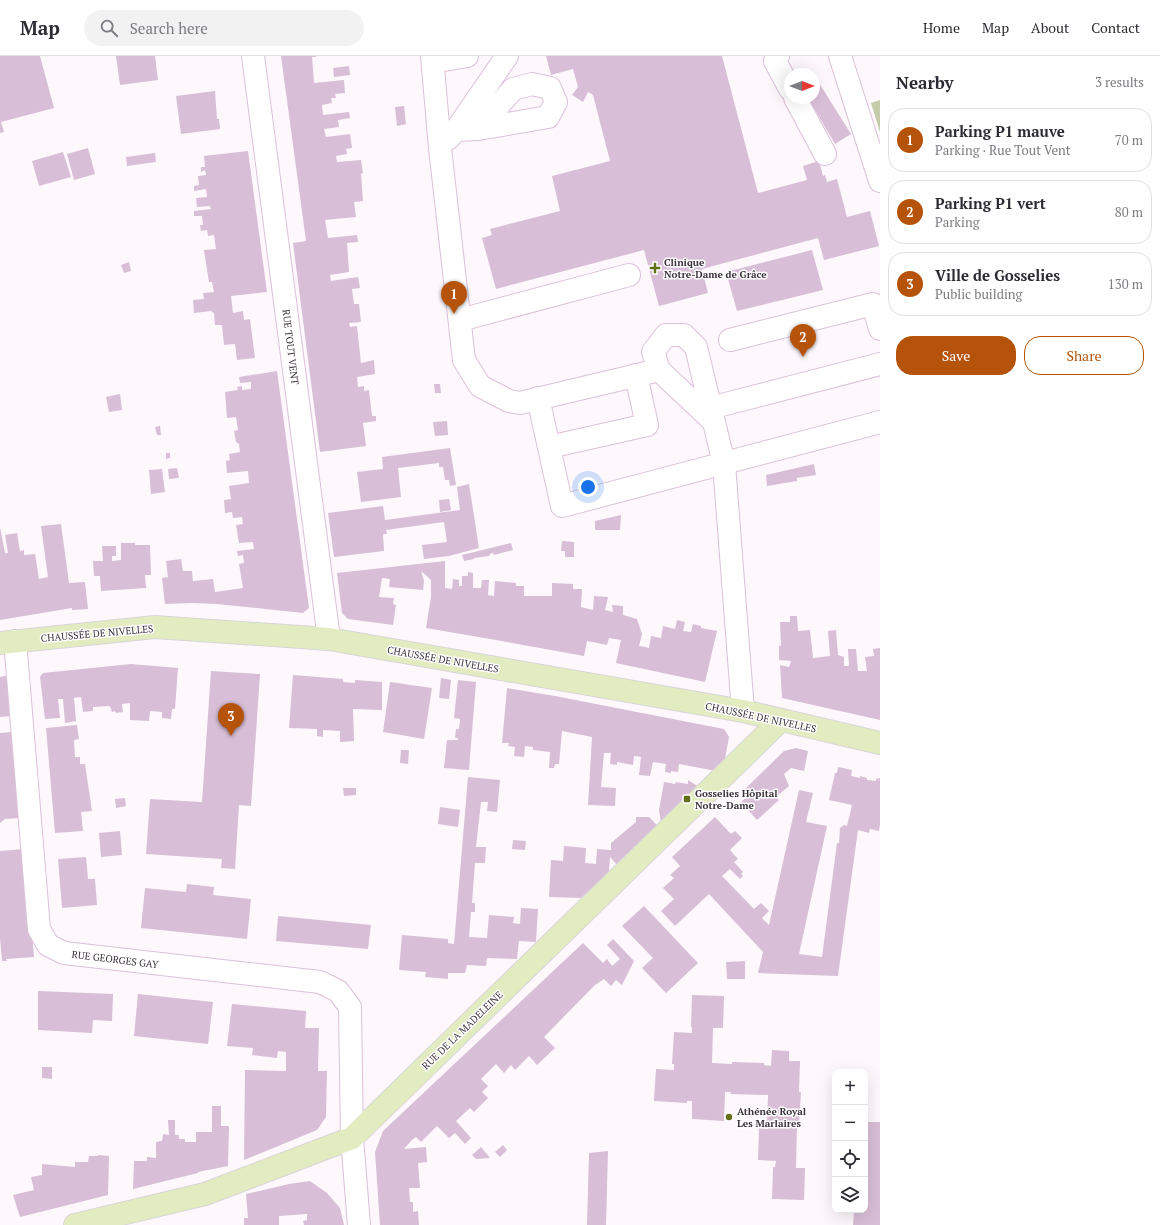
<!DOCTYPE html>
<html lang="en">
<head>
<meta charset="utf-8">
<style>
  :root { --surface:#fff; --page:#f2f2f3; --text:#2b2b33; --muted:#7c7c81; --line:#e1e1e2; --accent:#b45309 }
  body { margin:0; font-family:"PT Serif",serif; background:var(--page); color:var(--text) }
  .controls { position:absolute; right:12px; bottom:12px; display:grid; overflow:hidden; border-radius:8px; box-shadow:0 4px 16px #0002 }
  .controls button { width:36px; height:36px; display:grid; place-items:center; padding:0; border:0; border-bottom:1px solid var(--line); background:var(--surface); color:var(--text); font:20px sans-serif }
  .compass { position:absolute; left:784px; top:12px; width:36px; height:36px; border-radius:50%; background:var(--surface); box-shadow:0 4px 16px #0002; rotate:90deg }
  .you { position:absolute; left:588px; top:431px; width:14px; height:14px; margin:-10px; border:3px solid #fff; border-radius:50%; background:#1a73e8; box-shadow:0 0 0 6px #1a73e833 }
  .badge { display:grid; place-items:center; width:26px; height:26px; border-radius:50%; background:var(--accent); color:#fff; font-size:13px; font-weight:700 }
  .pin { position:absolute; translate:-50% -33px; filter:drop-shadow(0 1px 2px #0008) }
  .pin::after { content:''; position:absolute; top:21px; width:14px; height:12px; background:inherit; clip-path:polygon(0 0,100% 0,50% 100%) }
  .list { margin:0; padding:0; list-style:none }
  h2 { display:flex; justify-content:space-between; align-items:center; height:52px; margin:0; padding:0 16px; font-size:17px }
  h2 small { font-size:13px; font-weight:400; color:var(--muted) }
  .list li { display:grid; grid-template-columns:26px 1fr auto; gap:12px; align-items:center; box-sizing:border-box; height:64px; margin:0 8px 8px; padding:0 8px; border:1px solid var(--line); border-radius:16px }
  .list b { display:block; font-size:15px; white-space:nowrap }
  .list p { margin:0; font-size:13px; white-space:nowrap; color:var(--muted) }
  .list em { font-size:13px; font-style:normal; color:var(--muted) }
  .actions { display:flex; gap:8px; padding:12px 16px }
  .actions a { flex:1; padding:9px 0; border:1px solid var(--accent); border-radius:16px; text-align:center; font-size:14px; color:var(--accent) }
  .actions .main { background:var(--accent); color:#fff }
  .icon { flex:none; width:22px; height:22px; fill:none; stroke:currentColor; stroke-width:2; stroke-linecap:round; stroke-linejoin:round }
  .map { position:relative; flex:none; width:880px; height:1169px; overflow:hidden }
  header { display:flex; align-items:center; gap:24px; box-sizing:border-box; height:56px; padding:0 20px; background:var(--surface); border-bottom:1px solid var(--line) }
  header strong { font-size:19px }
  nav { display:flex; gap:22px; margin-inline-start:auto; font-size:14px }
  .search { width:280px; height:36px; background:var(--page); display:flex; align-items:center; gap:10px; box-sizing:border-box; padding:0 14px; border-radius:22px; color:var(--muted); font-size:15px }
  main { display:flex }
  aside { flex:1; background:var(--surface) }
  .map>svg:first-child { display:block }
  .green { fill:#c4ccaa }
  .building { fill:#d8bed6 }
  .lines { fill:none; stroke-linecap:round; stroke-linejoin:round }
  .minor-casing { stroke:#dbc1d9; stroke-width:24 }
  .major-casing { stroke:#d8d6d8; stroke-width:24 }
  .minor { stroke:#fff; stroke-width:22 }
  .major { stroke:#e3ecc1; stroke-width:22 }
  .poi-dot { fill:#636f1a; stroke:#fff; stroke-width:1.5 }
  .labels { text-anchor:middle; stroke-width:3; stroke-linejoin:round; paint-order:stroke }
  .poi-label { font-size:10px; font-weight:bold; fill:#3c323c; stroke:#fff; text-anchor:start }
  .street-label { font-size:10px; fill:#3c323c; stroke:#fff }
</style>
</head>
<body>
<header>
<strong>Map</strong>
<div class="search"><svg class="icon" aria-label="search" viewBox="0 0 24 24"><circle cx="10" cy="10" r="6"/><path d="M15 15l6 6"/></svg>Search here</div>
<nav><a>Home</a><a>Map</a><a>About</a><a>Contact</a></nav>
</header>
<main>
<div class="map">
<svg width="880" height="1169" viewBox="0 0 880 1169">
  <rect width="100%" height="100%" fill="#fef8fd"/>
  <path class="green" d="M880,44V76L871,47Z"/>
  <g class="building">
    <path d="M0,0H40L54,52L1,66L4,76L0,77Z"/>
    <path d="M116,0H155L158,24L120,29Z"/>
    <path d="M281,0H316V1H312L314,27L344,24L345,37L335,38L336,42H331L332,47L322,49L323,59L349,56L350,62L338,64L339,71L324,73L326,81L350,78L352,92L346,93L347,98L336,100L337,106L361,104L363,117L361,118L363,145L354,146L356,161L325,164L328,182L357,179L358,186L347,187L349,216L330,219L331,225L358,221L360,232L352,233L354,248H359L361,266L349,267L350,271L357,270L361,307L374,304L375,318L357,321L358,331L364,330V335L369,334L372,360H376V365L363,367L366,390L320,396L293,187L306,185Z"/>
    <path d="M546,0H722L758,137L807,124L803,110L819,105L823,120L825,119L827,126L837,123L847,161L870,155L879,190L824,204L818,182L702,213L708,237L659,250L644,194L496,233L482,182L492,179L490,173L560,155L552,120L610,105L593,39L588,36L583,46L572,39L578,31L573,13L551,19Z"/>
    <path d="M349,10L350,19L334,21L333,12Z"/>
    <path d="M814,19L851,78L835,88L808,42H814Z"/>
    <path d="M215,35L217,63H219L220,73L181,78L176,40Z"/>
    <path d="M404,50L406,68L397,70L395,51Z"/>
    <path d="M88,92L95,118L74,124L67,98Z"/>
    <path d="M248,95L267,236L231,240L233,257L243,255L244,264L250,263L255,302L237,304L235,288L224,289L222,269H215L214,257L211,255L194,257L193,244L204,243L203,237L214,236L212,226H209L204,194L216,193L214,179L208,180L207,174L201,175L200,169H203L202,160H194V155L211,153L210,150L197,151L196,142L207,141L206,133L194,135V130L199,129L198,120L206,119L205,114L201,116V111H205L204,100Z"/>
    <path d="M63,96L71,121L39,130L32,105Z"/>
    <path d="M155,97L156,106L127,110L126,101Z"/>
    <path d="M812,194L823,234L737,255L726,216Z"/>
    <path d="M129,206L131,215L124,217L121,209Z"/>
    <path d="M277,315L309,552L303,557L217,548L192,547L165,548L162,522L168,521L166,505L181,503L183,515H192L193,525L213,523L215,536L243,532L239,508L244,507L243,499L238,500L237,495L254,493L253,486L239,487L236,469L243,468L242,461L233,462L232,456L225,457L224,444L231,443L229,430L249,427L248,415L227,417L226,405L230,404L229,398L240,396L239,388L236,386L234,375L238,374L236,361L227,362L225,336L238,334L237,331L242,330V334L251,333V326L240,327L239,321Z"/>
    <path d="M434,328H440L441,337H435Z"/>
    <path d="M120,338L122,354L109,356L106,341Z"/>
    <path d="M447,365L448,379L435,380L433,366Z"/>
    <path d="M160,370L161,379H157L155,371Z"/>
    <path d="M450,392L456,429L450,430L449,424H445L443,411H439V407L398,412L401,441L361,446L357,416L383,413L382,401Z"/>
    <path d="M166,397H170V402L166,403Z"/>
    <path d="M814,408L816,419L797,422V425L767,430L766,419Z"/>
    <path d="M177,412L179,422L169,423L168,413Z"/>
    <path d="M162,413L165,436L151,438L149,414Z"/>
    <path d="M469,428L479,492L449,500L424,503L422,489L447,486L444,466L386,474L387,478H383L384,495L334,501L328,457L383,450L385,464L460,454L457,431Z"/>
    <path d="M449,443L451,454L440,456L439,444Z"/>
    <path d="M621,459L620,474H595V465Z"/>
    <path d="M61,468L69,527L85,526L88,553L72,554V552L0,564V471L5,497H8L5,479L17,477L20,495L24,494V499L35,498L39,523L48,521L41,470Z"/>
    <path d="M562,485L574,486V501H565V495H561Z"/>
    <path d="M121,487H135V489H150L151,519H145L146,532L101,535L100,520H94L93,505H103L102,490H116V500H112V505L121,504Z"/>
    <path d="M511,487L513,494L494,499L493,497L490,498L489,500L474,502V503L464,505L462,499Z"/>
    <path d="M445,505V532L452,533L453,523L459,524V530H462V520H468V516L473,517V532H481L482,524H489L488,539L494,540L495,525L516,527V530H524V540H552V527L573,528V533H582L581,551L593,554L594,540L608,541L605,554L613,556L612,549L623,550V559L637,563L642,578L639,590L645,591L649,592L651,580L661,582L663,570L675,573L677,564L685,566L683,575L691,576L693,568L701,570V572L717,575L705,626L616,607L621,584L609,582L607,589L587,585L584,600L496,584L426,572L431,541V524L421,515L424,525L423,534L389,531L390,523L382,522L379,541L394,542L393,548L396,549L393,569L348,563L342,557L337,517Z"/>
    <path d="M790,560H797L798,575L810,574L813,602L830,600L828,575L836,574L838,599L844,601V610H849L848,593H856L858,615H867L865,601L874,600L873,593L880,592V664L782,642L780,609L789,611L791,605L779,604V590H781L780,566H790Z"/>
    <path d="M131,608L178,612L175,653H172L171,663L162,662V656L150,655L149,665L130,664V647L122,648L123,656L116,657L115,655L112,656L110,650L93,651V655L83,656L81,641L74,642L76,665L65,667L63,643H58L60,662L45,663L40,621L43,617Z"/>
    <path d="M211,615L260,618L251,750L239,749L235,813L221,812L222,803L146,798L150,743L202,746Z"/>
    <path d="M293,619L343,623V626L355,627V624L382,626V654L353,653L354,685L340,686V675L323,674V681L317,680V673L289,672Z"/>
    <path d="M5,620L10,623L12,660L0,661V621Z"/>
    <path d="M441,622L451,624L449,643L439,642Z"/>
    <path d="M458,624L476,626L469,714L444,712L447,684H458V682H455L456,673H459L460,663L454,662Z"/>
    <path d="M390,626L432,632L424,683L383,676Z"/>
    <path d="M507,632L555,640L724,673L729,681L724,708L716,715L679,708L678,716L671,715V717L665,716L666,708L653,706L650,720L639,719L641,701L634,700L633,709L617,706V709L610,708L611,697H604L601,731L616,732L615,750L588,749L592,681L562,675L559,708H555L554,712H549L550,696L533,694V691L525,690L524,701L514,700L515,691L508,690L509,687H502Z"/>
    <path d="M77,669L79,683L74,684L75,701H80V708H85L92,755L81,756L83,775L55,777L46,672Z"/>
    <path d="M12,676L21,762L5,763L0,767V677Z"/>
    <path d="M796,692L808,695L804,715L791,712L784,718L789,730L776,741L779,744L757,764L741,746L750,738L745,733L784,695Z"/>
    <path d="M401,694H409L408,708L400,707Z"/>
    <path d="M838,711L852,714L851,720L860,722V720L867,722V724H868L876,725V723L880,722V768L879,775L870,773L869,777L858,774L838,920L758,917L763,896L709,838L675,870L661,855L674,843L663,832L674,822L670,819L680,810L672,801L715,761L731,778L735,775L742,782L730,794L738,803L734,806L743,816L741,818L743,820L740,823L730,813L722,820L754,853L761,847L769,855L762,862L769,869L799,734L813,737L806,766L827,770L799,898L822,901L837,787H839L840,772L844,769L847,770L852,749L829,744L835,717H837Z"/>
    <path d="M468,721L500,724L497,756L487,755L488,746H481L476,791H486L485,807H475L472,847H475V856H471L469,881L487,882L489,859L514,861L513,867L520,868L521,852L538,853L536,886L519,885L517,903L487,902L486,910L467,909L465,917H448V923L425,921L426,916L399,914L402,879L448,883V887L454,888Z"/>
    <path d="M688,724L699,731L661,767L659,754L664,726L675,728L676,726L688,728Z"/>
    <path d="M343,732H356V739L344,740Z"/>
    <path d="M125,742L126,750L116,752L115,743Z"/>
    <path d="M440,751L460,754L458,771L438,768Z"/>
    <path d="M636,761H649L658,770L617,809L610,801L609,814L610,815L581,842L549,841L551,804L563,805L564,790L586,792L585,807L596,808L597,793L611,794V787L636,766Z"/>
    <path d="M120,775L122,799L101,801L99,777Z"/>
    <path d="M513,784L526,785L525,794L512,793Z"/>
    <path d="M24,793L34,901L6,903L7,905H2L0,882V795Z"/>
    <path d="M86,801L88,823H95L97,849L62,852L58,803Z"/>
    <path d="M187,828L214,831L213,839L251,843L247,883L141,872L145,832L186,836Z"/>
    <path d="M644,850L698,907L666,937L642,912L653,902L622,870Z"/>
    <path d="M278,860L371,869L368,893L276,885Z"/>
    <path d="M613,883L634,905L622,929L616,924L611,930L604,923L595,929L544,981L555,992L537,1009L529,1000L515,1014L511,1009L504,1017L496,1008L481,1023L488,1030L482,1036L488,1042L474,1056L470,1052L456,1065L471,1082L465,1088L455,1077L449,1082L437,1070L421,1086L416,1081L412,1084L404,1093L426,1091L427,1106L418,1107L420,1132H409L410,1146H413V1156L418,1155L419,1169H380L375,1096L383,1075L583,887L603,907L607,903L612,910L620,903L607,889Z"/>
    <path d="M745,905V923H727L726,906Z"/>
    <path d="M38,935L113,938L112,965L93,964L92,977L38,974Z"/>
    <path d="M138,938L213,946L208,988L134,980Z"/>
    <path d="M692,939L724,940L723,972H713L712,1007L732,1008V1006L764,1007V1009L771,1010L772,994L789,995V1005H800L799,1036H801L799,1069L797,1068L796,1112H805L804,1144L772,1143L773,1111H775L776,1105L758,1104L759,1072L768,1073L769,1067H767L768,1039L730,1038L731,1036H725L724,1065L692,1063V1045H687V1047L654,1045L656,1013L674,1014V1008H672L674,976L692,977V971H691Z"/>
    <path d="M232,948L306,955L305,972H319L318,1015H327L326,1061L317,1074L244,1104L245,1014L286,1015V996L278,995L277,1002L252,999L253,992L227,990Z"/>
    <path d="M42,1011H52V1023L42,1022Z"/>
    <path d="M212,1050H221V1070H229L228,1110L198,1116V1117L133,1133L134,1105H147V1101L156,1102V1086L162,1085L163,1078L169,1079L168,1064H175V1079H179V1083H185V1086H196V1076H212Z"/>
    <path d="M865,1066H880V1169H853L854,1154H865Z"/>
    <path d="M503,1089L507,1094L500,1101L495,1096Z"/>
    <path d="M481,1091L490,1102L476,1103L472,1099Z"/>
    <path d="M608,1095L606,1169H587L589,1097Z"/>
    <path d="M98,1099L109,1100L108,1139L20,1161L13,1139L34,1134L31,1121L42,1119V1108L75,1111V1106H88L89,1100H98Z"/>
    <path d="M310,1125L327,1137L340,1152L344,1169H304L303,1165L307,1164V1158L279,1160V1169H244V1162H248L246,1138L289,1128Z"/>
  </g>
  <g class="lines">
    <defs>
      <g id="minor">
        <path d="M253,0L329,583"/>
        <path d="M432,0L440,92L464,304L480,330L509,345L520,347L659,314"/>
        <path d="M778,0L775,5L790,33"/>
        <path d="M840,0L880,125"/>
        <path d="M433,6L467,0"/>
        <path d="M795,42L825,98"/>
        <path d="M456,74L478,73L548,61L556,46L550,32L532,28L513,33L478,73"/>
        <path d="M449,82L456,74L507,0"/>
        <path d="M460,264L629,219"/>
        <path d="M730,284L873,248L880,273"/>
        <path d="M538,342L562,450L880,366"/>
        <path d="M710,352L880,308"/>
        <path d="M713,365L659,314L653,296L666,279H684L696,291L724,408L743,655"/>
        <path d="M549,391L647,369L636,319"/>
        <path d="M15,585L39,873L48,889L64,897L320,926L338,935L350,951L352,1082L359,1169"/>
      </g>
      <g id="major">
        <path d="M0,587L155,571L329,583L743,655L880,687"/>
        <path d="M75,1169L205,1138L352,1082L781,664"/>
      </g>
    </defs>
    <use href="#minor" class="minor-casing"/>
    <use href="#major" class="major-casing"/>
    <use href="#minor" class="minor"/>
    <use href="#major" class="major"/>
  </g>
  <g class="poi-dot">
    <path d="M653 206h4v4h4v4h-4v4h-4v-4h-4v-4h4z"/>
    <rect x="683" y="739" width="8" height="8" rx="2"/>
    <circle cx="729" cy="1061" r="4"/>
  </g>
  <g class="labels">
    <g class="poi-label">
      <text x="664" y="210">Clinique<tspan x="664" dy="12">Notre-Dame de Grâce</tspan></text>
      <text x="695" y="741">Gosselies Hôpital<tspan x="695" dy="12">Notre-Dame</tspan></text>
      <text x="737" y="1059">Athénée Royal<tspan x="737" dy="12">Les Marlaires</tspan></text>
    </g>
    <g class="street-label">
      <text transform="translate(291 291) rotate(83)" y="4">RUE TOUT VENT</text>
      <text transform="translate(97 577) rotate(-5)" y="4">CHAUSSÉE DE NIVELLES</text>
      <text transform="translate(443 603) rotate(10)" y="4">CHAUSSÉE DE NIVELLES</text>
      <text transform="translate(761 661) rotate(12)" y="4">CHAUSSÉE DE NIVELLES</text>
      <text transform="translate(115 903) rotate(7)" y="4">RUE GEORGES GAY</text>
      <text transform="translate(462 974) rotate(-44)" y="4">RUE DE LA MADELEINE</text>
    </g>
  </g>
</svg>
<div class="controls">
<button>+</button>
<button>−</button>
<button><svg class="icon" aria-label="locate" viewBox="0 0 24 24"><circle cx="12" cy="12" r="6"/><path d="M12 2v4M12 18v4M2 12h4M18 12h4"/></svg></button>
<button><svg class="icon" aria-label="layers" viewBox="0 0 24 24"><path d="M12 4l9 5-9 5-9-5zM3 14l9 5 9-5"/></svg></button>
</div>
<svg class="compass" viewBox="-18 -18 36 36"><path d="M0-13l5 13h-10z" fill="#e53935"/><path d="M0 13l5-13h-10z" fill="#7c7c81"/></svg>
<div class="you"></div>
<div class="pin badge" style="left:454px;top:258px">1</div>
<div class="pin badge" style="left:803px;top:301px">2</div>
<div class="pin badge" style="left:231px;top:680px">3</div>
</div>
<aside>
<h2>Nearby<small>3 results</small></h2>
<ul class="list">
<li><span class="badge">1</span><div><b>Parking P1 mauve</b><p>Parking · Rue Tout Vent</p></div><em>70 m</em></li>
<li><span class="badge">2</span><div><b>Parking P1 vert</b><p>Parking</p></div><em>80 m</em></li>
<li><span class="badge">3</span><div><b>Ville de Gosselies</b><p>Public building</p></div><em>130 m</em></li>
</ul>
<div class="actions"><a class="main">Save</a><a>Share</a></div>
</aside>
</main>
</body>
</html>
